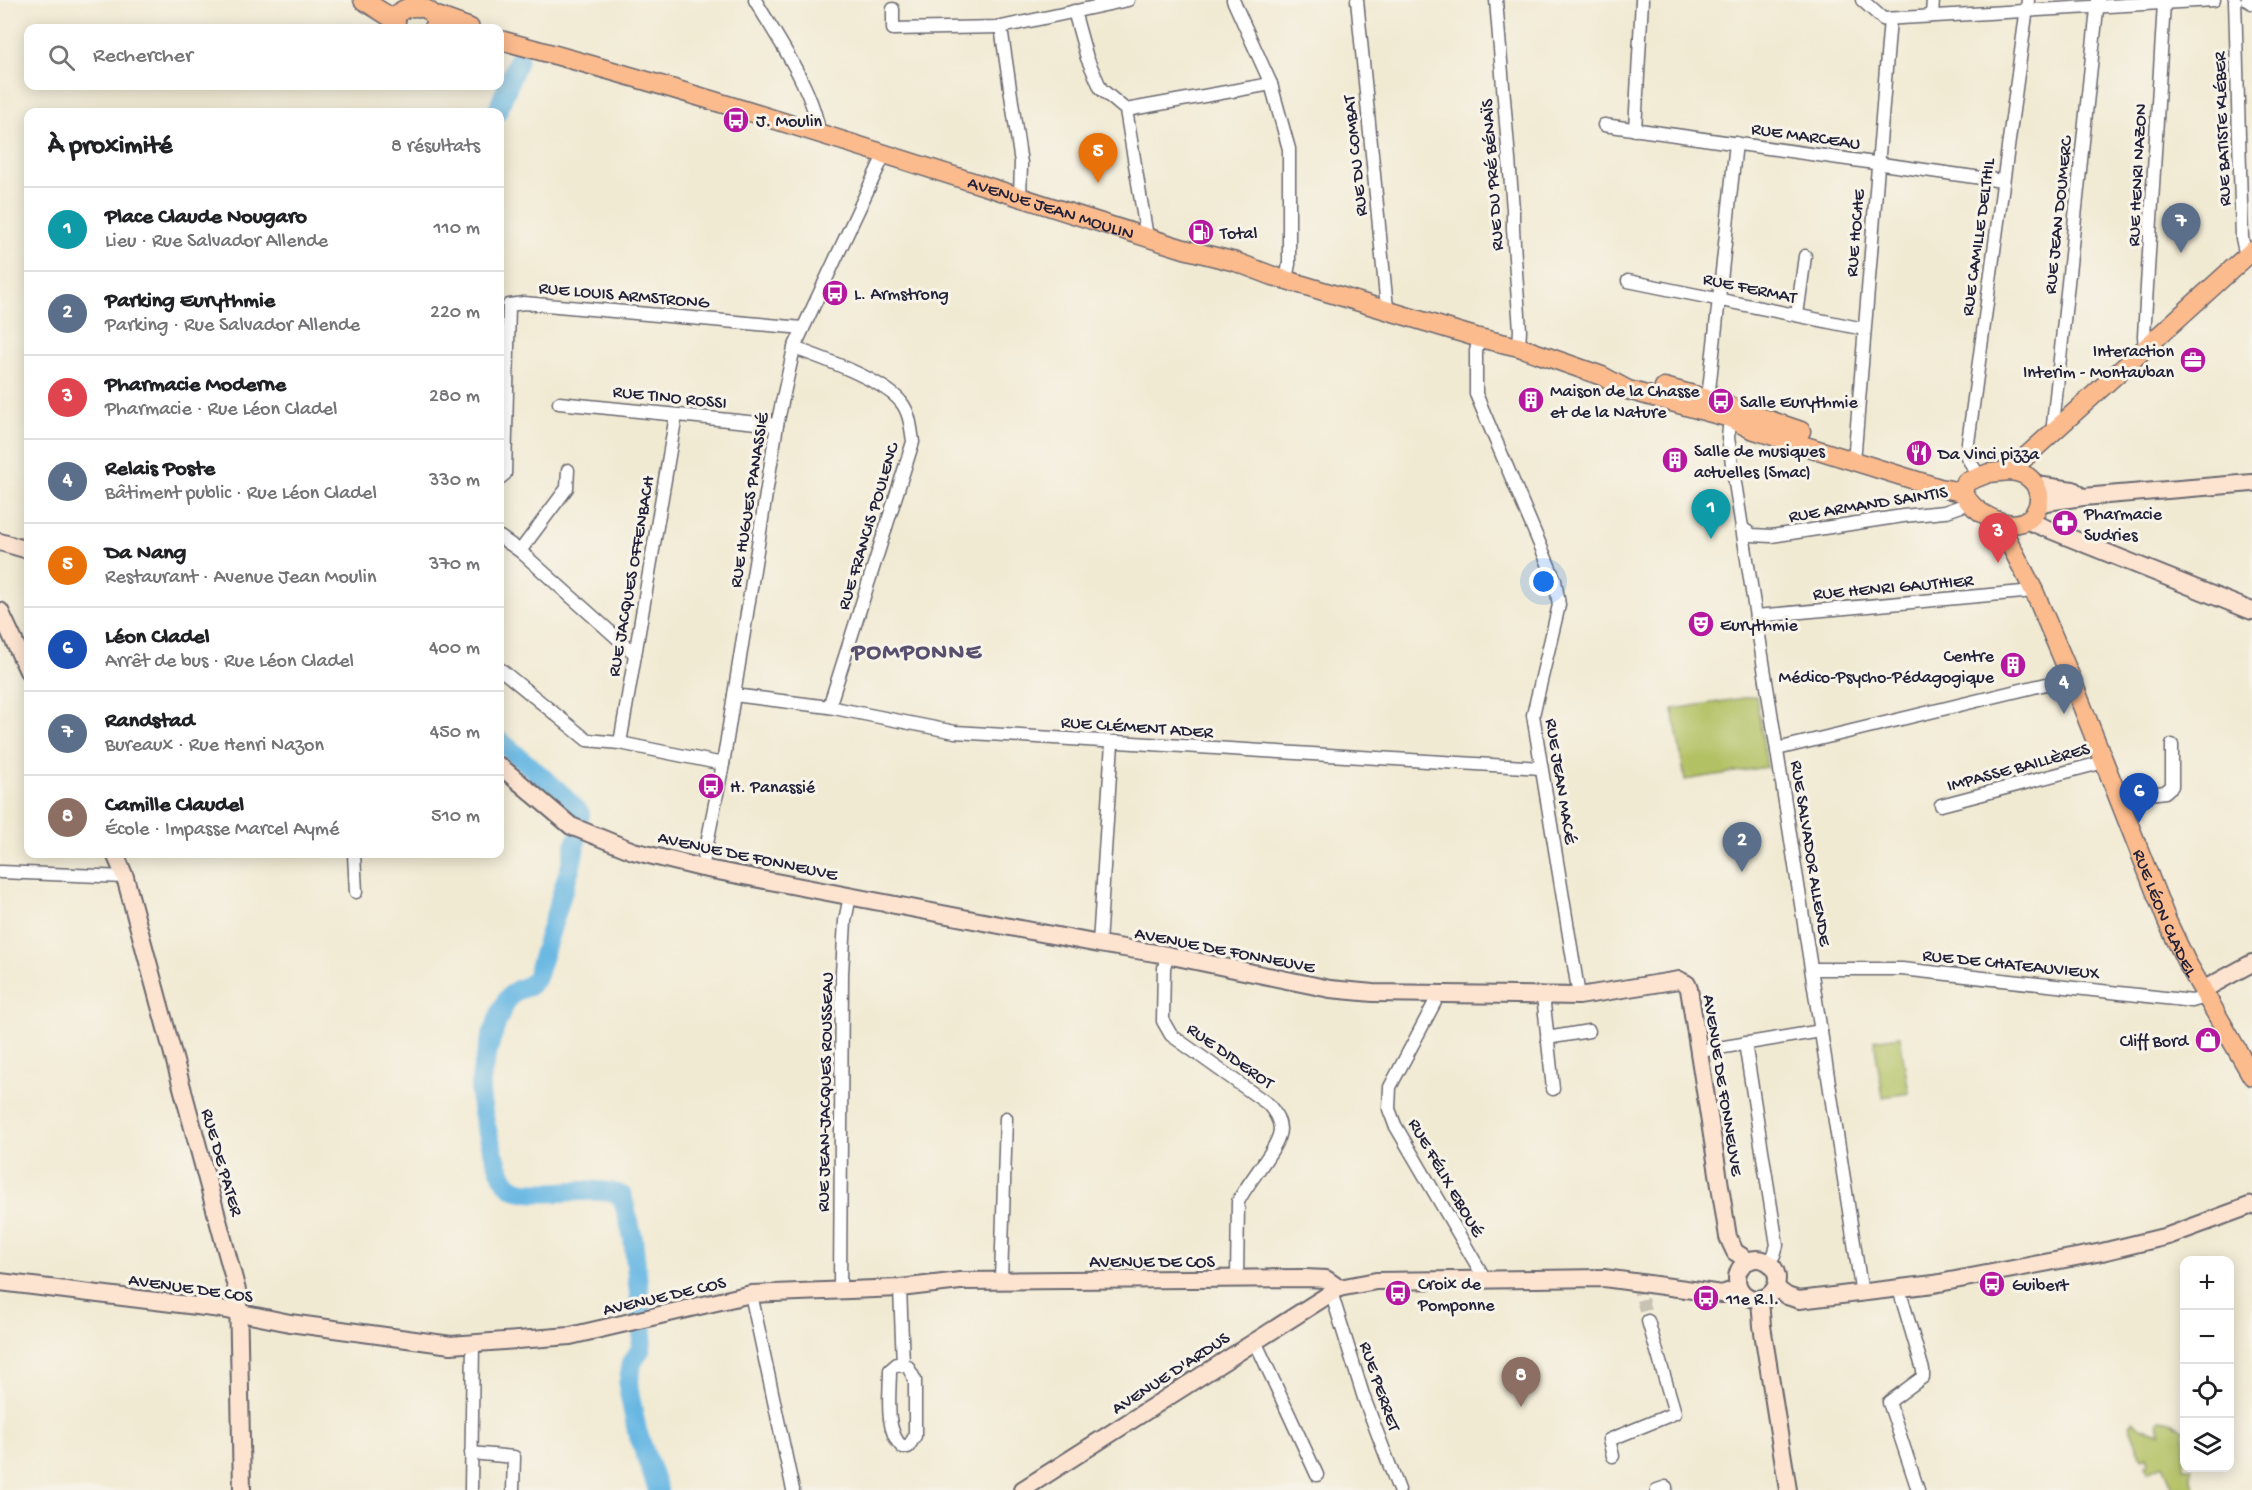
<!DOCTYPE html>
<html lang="fr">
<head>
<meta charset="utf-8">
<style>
  :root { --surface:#fff; --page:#f2f2f2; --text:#202124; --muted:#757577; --line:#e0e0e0; --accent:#b5179e }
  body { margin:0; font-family:"Gochi Hand",sans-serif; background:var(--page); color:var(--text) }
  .controls { position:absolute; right:18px; bottom:18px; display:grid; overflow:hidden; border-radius:12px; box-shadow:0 3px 15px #0003 }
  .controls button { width:54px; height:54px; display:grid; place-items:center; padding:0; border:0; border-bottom:2px solid var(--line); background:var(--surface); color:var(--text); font:30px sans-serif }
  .you { position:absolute; left:1544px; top:582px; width:21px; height:21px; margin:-15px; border:4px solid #fff; border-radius:50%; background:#1a73e8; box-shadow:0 0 0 9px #1a73e833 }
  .badge { display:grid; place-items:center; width:39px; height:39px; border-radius:50%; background:var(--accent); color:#fff; font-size:20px; font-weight:700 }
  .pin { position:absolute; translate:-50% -50px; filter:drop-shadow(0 2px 3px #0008) }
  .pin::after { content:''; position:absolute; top:32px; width:21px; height:18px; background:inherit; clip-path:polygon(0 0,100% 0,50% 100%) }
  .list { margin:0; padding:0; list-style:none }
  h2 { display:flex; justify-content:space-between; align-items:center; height:78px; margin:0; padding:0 24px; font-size:26px }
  h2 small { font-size:20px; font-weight:400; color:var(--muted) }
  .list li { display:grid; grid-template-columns:39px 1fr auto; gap:18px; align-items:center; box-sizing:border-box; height:84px; padding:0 24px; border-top:2px solid var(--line) }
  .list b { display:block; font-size:22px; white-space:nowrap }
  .list p { margin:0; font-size:20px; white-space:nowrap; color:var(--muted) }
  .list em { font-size:20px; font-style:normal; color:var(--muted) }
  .icon { flex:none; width:33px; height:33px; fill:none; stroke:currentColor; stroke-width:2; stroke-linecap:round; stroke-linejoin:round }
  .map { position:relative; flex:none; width:2252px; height:1490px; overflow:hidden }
  .search { position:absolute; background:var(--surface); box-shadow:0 3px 15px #0003; left:24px; top:24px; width:480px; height:66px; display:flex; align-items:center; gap:15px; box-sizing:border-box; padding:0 21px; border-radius:12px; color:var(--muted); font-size:22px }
  .panel { position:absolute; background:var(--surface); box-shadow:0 3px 15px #0003; left:24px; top:108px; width:480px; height:750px; border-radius:12px }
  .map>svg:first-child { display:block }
  .green { fill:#b2c164; stroke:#6a7250; stroke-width:1.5 }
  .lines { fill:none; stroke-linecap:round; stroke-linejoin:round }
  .river { stroke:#68b7e3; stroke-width:20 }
  .street-tunnel { stroke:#c8c2b5; stroke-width:12; stroke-dasharray:12 6; stroke-linecap:butt }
  .street-casing { stroke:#6a6870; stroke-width:15 }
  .secondary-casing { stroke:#6a6870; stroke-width:20 }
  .primary-casing { stroke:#6a6870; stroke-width:21 }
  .street { stroke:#fff; stroke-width:12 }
  .secondary { stroke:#fde4d1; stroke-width:16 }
  .primary { stroke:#fbbb8d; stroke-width:18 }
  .labels { text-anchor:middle; stroke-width:6; stroke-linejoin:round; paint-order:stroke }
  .poi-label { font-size:18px; fill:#22223b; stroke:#f7f3e8; text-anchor:start }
  .street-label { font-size:18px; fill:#22223b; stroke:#f7f3e8 }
  .district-label { font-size:24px; font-weight:bold; letter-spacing:1.5px; fill:#57506f; stroke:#f7f3e8 }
</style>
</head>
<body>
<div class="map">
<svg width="2252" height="1490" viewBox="0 0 2252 1490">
  <rect width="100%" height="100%" fill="#f7f3e8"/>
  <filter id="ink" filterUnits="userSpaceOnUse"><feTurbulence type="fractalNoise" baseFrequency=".0167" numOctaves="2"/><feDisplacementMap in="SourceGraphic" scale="12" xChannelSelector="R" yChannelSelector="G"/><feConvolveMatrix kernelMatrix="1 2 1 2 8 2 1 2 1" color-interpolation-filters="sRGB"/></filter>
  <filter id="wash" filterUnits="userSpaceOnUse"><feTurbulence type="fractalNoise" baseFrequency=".008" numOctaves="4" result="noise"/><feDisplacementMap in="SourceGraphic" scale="24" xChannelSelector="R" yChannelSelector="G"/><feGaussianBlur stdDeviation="1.35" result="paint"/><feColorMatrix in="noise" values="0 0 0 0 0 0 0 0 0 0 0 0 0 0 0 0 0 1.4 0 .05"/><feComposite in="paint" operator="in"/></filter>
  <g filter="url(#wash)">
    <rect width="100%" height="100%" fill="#f1ead3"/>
    <g class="green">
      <path d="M1756,696L1767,767L1685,780L1673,709Z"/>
      <path d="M1900,1036L1909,1093L1883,1097L1874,1040Z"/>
      <path d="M2160,1419L2170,1421L2184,1430V1468H2192L2191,1479L2196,1490H2174L2163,1465L2148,1472L2145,1465L2149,1463L2147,1456L2142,1458L2129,1424L2131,1423L2132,1420L2142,1428L2160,1433L2158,1421Z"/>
    </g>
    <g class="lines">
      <g class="river">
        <path d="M497,112L518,60"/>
        <path d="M500,741L556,789L580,814L579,818"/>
        <path d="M576,841L572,861L536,978L529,986C521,988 515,990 510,996C497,1012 480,1071 480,1091C481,1110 496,1174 510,1186C527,1202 595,1182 622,1196L633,1238L643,1330L641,1348L632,1363L628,1386L637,1431L658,1490"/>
      </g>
    </g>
  </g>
  <g filter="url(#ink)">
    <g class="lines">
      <path class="street-tunnel" d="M1637,1282L1648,1321"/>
      <defs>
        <g id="street">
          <path d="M755,0C777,38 814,90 819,133"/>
          <path d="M1233,0L1271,84L1289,149V264L1286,279"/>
          <path d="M1357,0L1387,308"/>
          <path d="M1496,0L1513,209V229L1520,330L1519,347"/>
          <path d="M1862,0L1883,19L2214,0"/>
          <path d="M2235,0L2242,238L2246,257"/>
          <path d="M2247,0L2252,3"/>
          <path d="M893,9V29L1001,27L1128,0"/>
          <path d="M1074,11L1087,58L1101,89L1126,110L1147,237"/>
          <path d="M1932,16L1933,0"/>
          <path d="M1002,34L1021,163L1020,197"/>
          <path d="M1126,110L1271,84"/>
          <path d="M1604,125L2003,181"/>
          <path d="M1635,130L1642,0"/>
          <path d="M1628,281L1864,329"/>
          <path d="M1797,315L1805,256"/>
          <path d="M1479,338L1476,351V394L1555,580L1559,605L1533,715L1579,996"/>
          <path d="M794,348C820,357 885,381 901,402C910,413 911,428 913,442L829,707"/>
          <path d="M2145,349L2144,336L2164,3"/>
          <path d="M559,403L777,425"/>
          <path d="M1706,404L1708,399L1736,143"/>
          <path d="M1730,418L1728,438L1862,1294"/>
          <path d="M2052,434L2098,0"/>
          <path d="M1855,450L1890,19"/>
          <path d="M1979,476L1967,457V450L2028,0"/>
          <path d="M500,478L505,474L509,305L524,303L803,328"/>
          <path d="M1742,528L1752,535L1771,536L1903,516L1944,512L1970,503"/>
          <path d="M500,537L520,551L635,654"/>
          <path d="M520,551L567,488L568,470"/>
          <path d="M1756,616L2034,591"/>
          <path d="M500,669L587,740L620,743L723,764"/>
          <path d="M734,695L829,707L955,732L1541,768"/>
          <path d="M620,743L676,415"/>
          <path d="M1777,749L2071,678"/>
          <path d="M2120,802L2134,796L2165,792L2172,786V745"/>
          <path d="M1941,805L2104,762"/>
          <path d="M354,854L356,892"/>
          <path d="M702,868L723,764L777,425L794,348L884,155"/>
          <path d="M0,872L125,877"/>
          <path d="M1099,944L1112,743"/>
          <path d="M1167,955L1164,968L1163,1021L1171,1035L1268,1104C1274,1111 1280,1119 1280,1129C1280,1147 1247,1182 1238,1202L1237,1280"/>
          <path d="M1812,969H1902L2192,1001L2199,999L2203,994"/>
          <path d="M1437,993L1435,1002L1390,1087L1389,1109L1395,1125L1485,1279"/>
          <path d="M1543,995L1553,1089"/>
          <path d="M1547,1038L1589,1031"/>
          <path d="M1745,1043L1777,1245L1774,1255L1768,1262"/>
          <path d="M1700,1051L1821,1031"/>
          <path d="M1001,1281L1006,1118"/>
          <path d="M900,1288L903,1364"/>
          <path d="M1899,1289L1923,1370V1377L1889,1402L1918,1490"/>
          <path d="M840,1290L842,973L845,921L850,896"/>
          <path d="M1331,1292L1364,1398L1399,1490"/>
          <path d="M751,1294L793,1490"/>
          <path d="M1255,1341L1317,1475"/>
          <path d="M897,1364L908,1367L915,1380V1436L908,1447H902C884,1429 890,1394 890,1370Z"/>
          <path d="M471,1453L514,1457L513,1490"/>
          <path d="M1613,1456L1609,1440L1675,1413L1648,1321"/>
          <path d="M471,1490L473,1343"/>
          <path d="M1657,1490L1666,1487"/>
        </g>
        <g id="secondary">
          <path d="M2036,485L2073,490L2077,493"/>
          <path d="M2039,505L2046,502L2083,497L2252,483"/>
          <path d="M2028,521L2252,611"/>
          <path d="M0,542L28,550"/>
          <path d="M0,611L28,671"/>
          <path d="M500,766L571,826L633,851L702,868L1099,944L1167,955L1330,989L1373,993L1579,996L1679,980L1687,984L1689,989L1728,1237L1735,1252L1749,1261"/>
          <path d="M115,854L125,877L238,1294L242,1490"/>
          <path d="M2203,994L2210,986L2252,963"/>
          <circle cx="1757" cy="1279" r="20"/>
          <path d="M0,1282L221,1309L290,1323L451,1345L570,1336L751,1294L900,1288L960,1281L1305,1278L1326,1279L1339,1288"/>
          <path d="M1776,1288L1787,1296L1799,1300L1934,1284L2102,1252L2168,1236L2252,1205"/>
          <path d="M1760,1299L1762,1326L1788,1490"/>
          <path d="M1022,1490L1339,1288L1376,1281L1604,1278L1722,1294L1739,1288"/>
        </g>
        <g id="primary">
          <path d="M363,0L395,20"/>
          <path d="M434,15L470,28"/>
          <path d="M397,28C387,0 443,0 434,28"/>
          <path id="s1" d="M500,40C730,101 956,178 1184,249L1236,262L1273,276L1479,338L1519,347L1602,376L1628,390L1730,418L1751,429L1940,488L1963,492"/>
          <path d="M1664,387L1708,399L1801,431"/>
          <path d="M2010,471L2252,251"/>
          <path d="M2010,471C2058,475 2043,545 1989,517C1979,512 1968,503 1963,492L1966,482L1989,473Z"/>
          <path id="s2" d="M1998,521L2034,591L2071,678L2167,921L2186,961L2252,1076"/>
        </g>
      </defs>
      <use href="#street" class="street-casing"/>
      <use href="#secondary" class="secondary-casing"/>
      <use href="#primary" class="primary-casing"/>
      <use href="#street" class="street"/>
      <use href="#secondary" class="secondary"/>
      <use href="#primary" class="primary"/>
    </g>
  </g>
  <defs>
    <symbol id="bus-disc" viewBox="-11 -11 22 22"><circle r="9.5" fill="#b5179e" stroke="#f7f3e8"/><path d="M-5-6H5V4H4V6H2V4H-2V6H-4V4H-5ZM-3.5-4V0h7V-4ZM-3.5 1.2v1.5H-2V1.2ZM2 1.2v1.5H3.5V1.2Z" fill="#fff"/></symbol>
    <symbol id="fuel-disc" viewBox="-11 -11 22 22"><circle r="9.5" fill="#b5179e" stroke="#f7f3e8"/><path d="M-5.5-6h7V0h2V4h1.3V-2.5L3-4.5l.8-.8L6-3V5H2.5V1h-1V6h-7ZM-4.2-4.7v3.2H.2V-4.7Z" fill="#fff"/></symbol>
    <symbol id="office-disc" viewBox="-11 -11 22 22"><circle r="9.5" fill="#b5179e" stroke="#f7f3e8"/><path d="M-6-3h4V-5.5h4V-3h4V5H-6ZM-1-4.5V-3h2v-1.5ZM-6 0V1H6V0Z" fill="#fff"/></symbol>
    <symbol id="building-disc" viewBox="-11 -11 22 22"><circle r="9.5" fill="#b5179e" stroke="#f7f3e8"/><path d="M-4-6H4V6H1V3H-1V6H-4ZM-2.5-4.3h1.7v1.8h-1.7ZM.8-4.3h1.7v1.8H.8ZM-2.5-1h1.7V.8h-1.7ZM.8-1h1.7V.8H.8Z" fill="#fff"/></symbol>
    <symbol id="restaurant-disc" viewBox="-11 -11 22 22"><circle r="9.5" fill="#b5179e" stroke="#f7f3e8"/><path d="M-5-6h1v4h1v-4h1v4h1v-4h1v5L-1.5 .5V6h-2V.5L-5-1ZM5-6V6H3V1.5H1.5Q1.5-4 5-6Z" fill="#fff"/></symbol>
    <symbol id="pharmacy-disc" viewBox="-11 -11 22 22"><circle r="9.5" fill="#b5179e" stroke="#f7f3e8"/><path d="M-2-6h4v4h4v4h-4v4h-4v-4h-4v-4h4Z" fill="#fff"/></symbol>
    <symbol id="theatre-disc" viewBox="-11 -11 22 22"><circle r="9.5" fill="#b5179e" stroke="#f7f3e8"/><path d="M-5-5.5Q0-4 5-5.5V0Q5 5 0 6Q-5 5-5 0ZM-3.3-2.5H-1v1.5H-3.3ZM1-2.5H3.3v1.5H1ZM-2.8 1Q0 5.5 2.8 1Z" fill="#fff"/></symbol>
    <symbol id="shop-disc" viewBox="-11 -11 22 22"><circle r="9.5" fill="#b5179e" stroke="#f7f3e8"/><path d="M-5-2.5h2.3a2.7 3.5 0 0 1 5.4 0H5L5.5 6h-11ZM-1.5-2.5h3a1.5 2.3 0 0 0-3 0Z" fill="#fff"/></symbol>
  </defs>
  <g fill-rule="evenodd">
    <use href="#bus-disc" x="721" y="105" width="30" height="30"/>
    <use href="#fuel-disc" x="1186" y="217" width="30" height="30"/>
    <use href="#bus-disc" x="820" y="278" width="30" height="30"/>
    <use href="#office-disc" x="2178" y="345" width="30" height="30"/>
    <use href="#building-disc" x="1516" y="385" width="30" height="30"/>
    <use href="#bus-disc" x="1706" y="386" width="30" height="30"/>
    <use href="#restaurant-disc" x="1904" y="438" width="30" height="30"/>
    <use href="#building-disc" x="1660" y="445" width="30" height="30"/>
    <use href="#pharmacy-disc" x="2050" y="508" width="30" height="30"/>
    <use href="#theatre-disc" x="1686" y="609" width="30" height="30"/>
    <use href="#building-disc" x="1998" y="650" width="30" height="30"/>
    <use href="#bus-disc" x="696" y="771" width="30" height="30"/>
    <use href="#shop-disc" x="2193" y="1025" width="30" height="30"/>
    <use href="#bus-disc" x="1977" y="1269" width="30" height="30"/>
    <use href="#bus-disc" x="1383" y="1278" width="30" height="30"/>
    <use href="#bus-disc" x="1691" y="1283" width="30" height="30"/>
  </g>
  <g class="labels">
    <g class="poi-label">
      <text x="756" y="126">J. Moulin</text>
      <text x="1220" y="238">Total</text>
      <text x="854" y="299">L. Armstrong</text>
      <text x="2174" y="356" text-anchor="end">Interaction<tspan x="2174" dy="21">Interim - Montauban</tspan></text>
      <text x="1550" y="396">Maison de la Chasse<tspan x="1550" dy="21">et de la Nature</tspan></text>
      <text x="1740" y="407">Salle Eurythmie</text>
      <text x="1694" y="456">Salle de musiques<tspan x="1694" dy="21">actuelles (Smac)</tspan></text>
      <text x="1938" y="459">Da Vinci pizza</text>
      <text x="2084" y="519">Pharmacie<tspan x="2084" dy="21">Sudries</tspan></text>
      <text x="1720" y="630">Eurythmie</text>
      <text x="1994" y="661" text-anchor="end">Centre<tspan x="1994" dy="21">Médico-Psycho-Pédagogique</tspan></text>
      <text x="730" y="792">H. Panassié</text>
      <text x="2188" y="1046" text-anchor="end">Cliff Bord</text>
      <text x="1418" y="1289">Croix de<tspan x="1418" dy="21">Pomponne</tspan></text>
      <text x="2012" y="1290">Guibert</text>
      <text x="1726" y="1304">11e R.I.</text>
    </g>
    <g class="street-label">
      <text transform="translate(2221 129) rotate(-92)" y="6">RUE BATISTE KLÉBER</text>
      <text transform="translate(1806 135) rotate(8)" y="6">RUE MARCEAU</text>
      <text transform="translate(1354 156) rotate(-96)" y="6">RUE DU COMBAT</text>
      <text transform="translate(1491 175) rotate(-94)" y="6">RUE DU PRÉ BÉNAÏS</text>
      <text transform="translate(2136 175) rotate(-87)" y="6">RUE HENRI NAZON</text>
      <text dy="6" stroke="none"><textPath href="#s1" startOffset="576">AVENUE JEAN MOULIN</textPath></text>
      <text transform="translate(2057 215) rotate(-84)" y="6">RUE JEAN DOUMERC</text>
      <text transform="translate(1854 233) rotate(-85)" y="6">RUE HOCHE</text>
      <text transform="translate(1977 237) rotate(-82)" y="6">RUE CAMILLE DELTHIL</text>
      <text transform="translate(1750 287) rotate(12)" y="6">RUE FERMAT</text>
      <text transform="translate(624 294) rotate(5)" y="6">RUE LOUIS ARMSTRONG</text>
      <text transform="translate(670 396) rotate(6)" y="6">RUE TINO ROSSI</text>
      <text transform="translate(748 500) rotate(-81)" y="6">RUE HUGUES PANASSIÉ</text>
      <text transform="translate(1868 503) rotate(-9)" y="6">RUE ARMAND SAINTIS</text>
      <text transform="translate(867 526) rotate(-73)" y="6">RUE FRANCIS POULENC</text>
      <text transform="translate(630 576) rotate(-80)" y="6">RUE JACQUES OFFENBACH</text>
      <text transform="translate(1893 586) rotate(-5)" y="6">RUE HENRI GAUTHIER</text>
      <text transform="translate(1137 726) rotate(4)" y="6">RUE CLÉMENT ADER</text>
      <text transform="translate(2018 766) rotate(-15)" y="6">IMPASSE BAILLÈRES</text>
      <text transform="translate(1562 781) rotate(81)" y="6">RUE JEAN MACÉ</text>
      <text transform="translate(1812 853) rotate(81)" y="6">RUE SALVADOR ALLENDE</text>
      <text transform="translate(748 855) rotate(12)" y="6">AVENUE DE FONNEUVE</text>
      <text dy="6" stroke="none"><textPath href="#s2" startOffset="426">RUE LÉON CLADEL</textPath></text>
      <text transform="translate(1225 949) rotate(11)" y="6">AVENUE DE FONNEUVE</text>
      <text transform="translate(2011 963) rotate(6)" y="6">RUE DE CHATEAUVIEUX</text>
      <text transform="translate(1231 1055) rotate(35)" y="6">RUE DIDEROT</text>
      <text transform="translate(1724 1085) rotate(81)" y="6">AVENUE DE FONNEUVE</text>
      <text transform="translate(824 1092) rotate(-89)" y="6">RUE JEAN-JACQUES ROUSSEAU</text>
      <text transform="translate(223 1162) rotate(74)" y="6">RUE DE PATER</text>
      <text transform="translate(1447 1177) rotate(60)" y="6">RUE FÉLIX EBOUÉ</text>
      <text x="1152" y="1267">AVENUE DE COS</text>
      <text transform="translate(191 1287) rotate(8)" y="6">AVENUE DE COS</text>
      <text transform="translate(664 1295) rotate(-13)" y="6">AVENUE DE COS</text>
      <text transform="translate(1170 1372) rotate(-33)" y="6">AVENUE D'ARDUS</text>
      <text transform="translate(1381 1386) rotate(71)" y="6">RUE PERRET</text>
    </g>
    <g class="district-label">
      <text x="917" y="658">POMPONNE</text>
    </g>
  </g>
</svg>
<div class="controls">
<button>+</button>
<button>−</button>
<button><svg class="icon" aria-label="locate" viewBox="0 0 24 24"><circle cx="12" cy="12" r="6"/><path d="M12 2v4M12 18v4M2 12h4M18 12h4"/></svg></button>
<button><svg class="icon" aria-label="layers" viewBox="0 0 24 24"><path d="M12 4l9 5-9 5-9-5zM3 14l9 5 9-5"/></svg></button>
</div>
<div class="you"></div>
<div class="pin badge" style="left:1711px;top:539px;background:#0f9aa8">1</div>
<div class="pin badge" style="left:1742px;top:872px;background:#5c6f8a">2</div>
<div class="pin badge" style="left:1998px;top:563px;background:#e0444e">3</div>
<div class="pin badge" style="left:2064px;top:714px;background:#5c6f8a">4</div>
<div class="pin badge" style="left:1098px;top:183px;background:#e8710a">5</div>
<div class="pin badge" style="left:2139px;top:823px;background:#1a4fb4">6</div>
<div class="pin badge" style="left:2181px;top:253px;background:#5c6f8a">7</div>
<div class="pin badge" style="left:1521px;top:1407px;background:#8d6e63">8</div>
<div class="search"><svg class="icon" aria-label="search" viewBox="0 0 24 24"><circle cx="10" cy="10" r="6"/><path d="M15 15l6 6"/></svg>Rechercher</div>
<section class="panel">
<h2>À proximité<small>8 résultats</small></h2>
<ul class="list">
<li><span class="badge" style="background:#0f9aa8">1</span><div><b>Place Claude Nougaro</b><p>Lieu · Rue Salvador Allende</p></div><em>110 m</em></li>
<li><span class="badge" style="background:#5c6f8a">2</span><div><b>Parking Eurythmie</b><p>Parking · Rue Salvador Allende</p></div><em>220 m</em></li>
<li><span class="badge" style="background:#e0444e">3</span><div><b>Pharmacie Moderne</b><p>Pharmacie · Rue Léon Cladel</p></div><em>280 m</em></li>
<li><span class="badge" style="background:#5c6f8a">4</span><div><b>Relais Poste</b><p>Bâtiment public · Rue Léon Cladel</p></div><em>330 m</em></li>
<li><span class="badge" style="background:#e8710a">5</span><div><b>Da Nang</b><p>Restaurant · Avenue Jean Moulin</p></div><em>370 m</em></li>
<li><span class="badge" style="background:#1a4fb4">6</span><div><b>Léon Cladel</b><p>Arrêt de bus · Rue Léon Cladel</p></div><em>400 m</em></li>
<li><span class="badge" style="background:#5c6f8a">7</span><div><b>Randstad</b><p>Bureaux · Rue Henri Nazon</p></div><em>450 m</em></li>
<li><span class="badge" style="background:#8d6e63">8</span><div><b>Camille Claudel</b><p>École · Impasse Marcel Aymé</p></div><em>510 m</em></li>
</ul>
</section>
</div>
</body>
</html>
